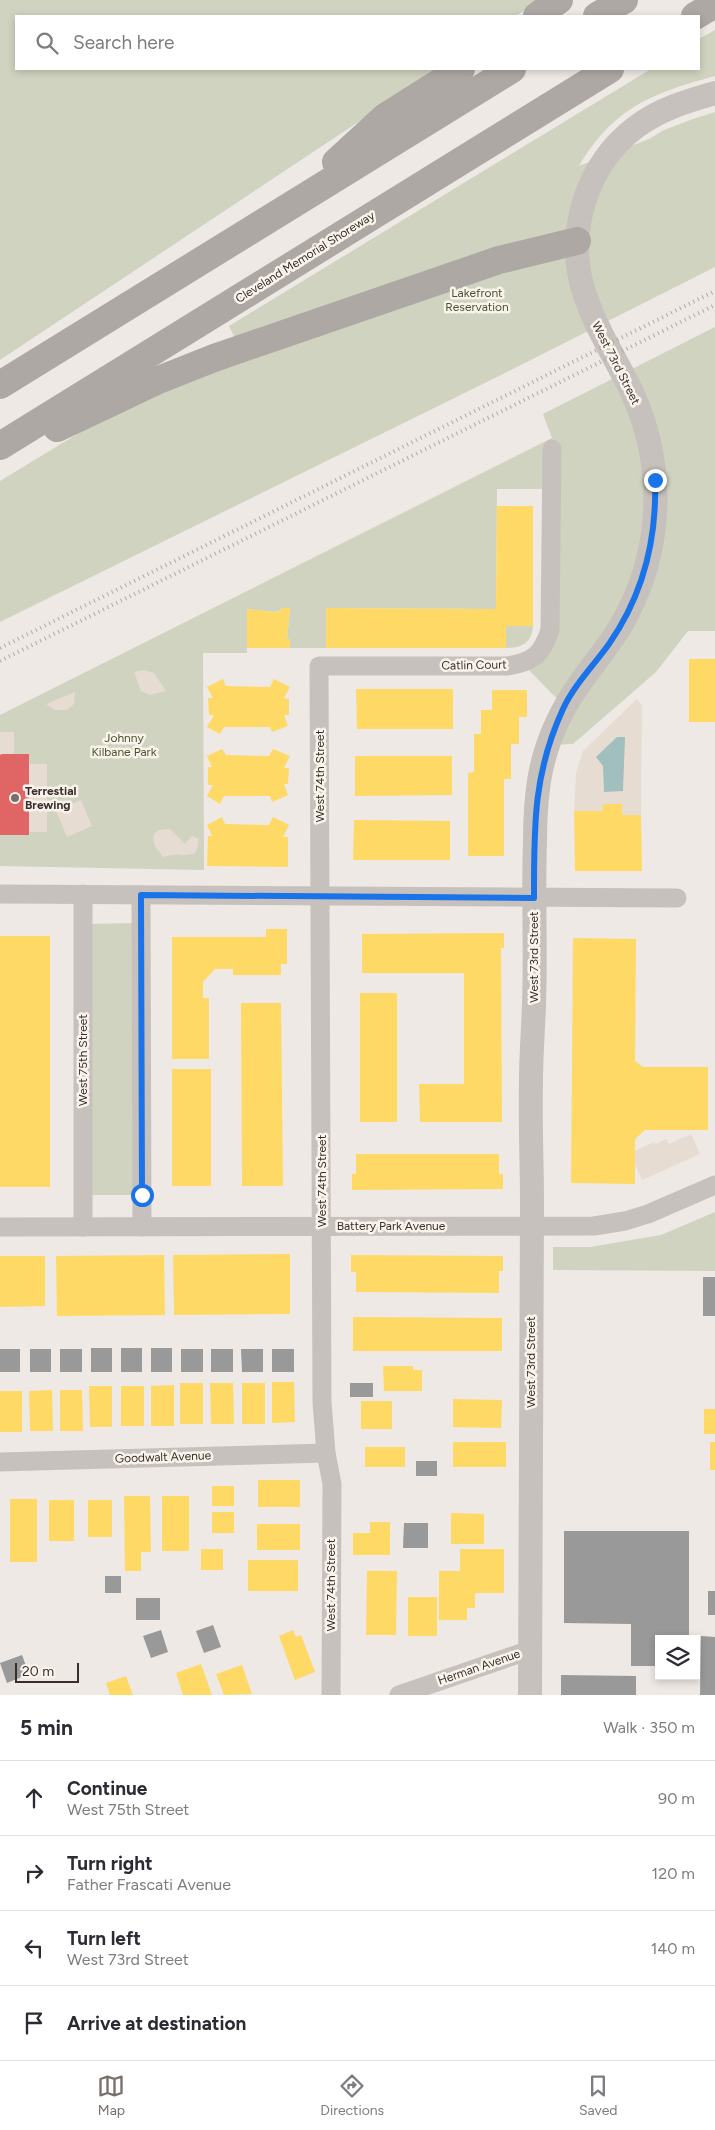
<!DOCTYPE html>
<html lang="en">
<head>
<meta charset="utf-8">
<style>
  :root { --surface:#fff; --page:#f7f7f7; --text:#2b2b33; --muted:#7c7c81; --line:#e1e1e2; --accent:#786f6b }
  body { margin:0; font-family:Figtree,sans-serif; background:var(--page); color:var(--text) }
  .controls { position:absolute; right:15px; bottom:15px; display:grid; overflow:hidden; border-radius:0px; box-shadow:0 2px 8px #0003 }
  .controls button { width:45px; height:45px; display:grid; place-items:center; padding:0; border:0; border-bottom:1px solid var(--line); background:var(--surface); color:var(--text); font:25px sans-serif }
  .scale { position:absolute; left:15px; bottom:12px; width:64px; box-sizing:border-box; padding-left:5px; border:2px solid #382e2a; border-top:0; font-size:14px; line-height:18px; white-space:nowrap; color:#382e2a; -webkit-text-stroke:4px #f9f3ec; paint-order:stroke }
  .stop { position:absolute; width:15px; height:15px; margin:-11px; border:4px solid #1a73e8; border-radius:50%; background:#fff }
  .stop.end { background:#1a73e8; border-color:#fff; box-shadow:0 1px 5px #0008 }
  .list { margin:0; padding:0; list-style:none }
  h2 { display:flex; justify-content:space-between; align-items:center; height:65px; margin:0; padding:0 20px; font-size:21px }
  h2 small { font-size:16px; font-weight:400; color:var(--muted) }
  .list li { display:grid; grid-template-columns:32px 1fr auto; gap:15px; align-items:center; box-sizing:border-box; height:75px; padding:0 20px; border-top:1px solid var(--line) }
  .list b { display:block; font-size:19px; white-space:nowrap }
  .list p { margin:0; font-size:16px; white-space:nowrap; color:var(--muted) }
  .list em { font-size:16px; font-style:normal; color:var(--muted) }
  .icon { flex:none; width:28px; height:28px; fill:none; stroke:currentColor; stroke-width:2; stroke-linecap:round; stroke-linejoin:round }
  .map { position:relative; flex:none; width:715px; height:1695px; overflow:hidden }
  .search { position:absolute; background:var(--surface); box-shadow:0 2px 8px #0003; left:15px; right:15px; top:15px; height:55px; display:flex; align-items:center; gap:12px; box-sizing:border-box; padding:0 18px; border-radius:0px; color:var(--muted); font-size:19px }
  .sheet { height:365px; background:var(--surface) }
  nav { display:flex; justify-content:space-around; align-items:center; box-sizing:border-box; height:70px; border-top:1px solid var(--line); background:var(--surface); font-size:14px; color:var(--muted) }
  nav a { display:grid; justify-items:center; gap:2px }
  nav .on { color:var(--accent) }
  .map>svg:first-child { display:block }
  .green { fill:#cfd3bf }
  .plaza { fill:#e7dcd2 }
  .water { fill:#a1bfbe }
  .homes { fill:#ffd966 }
  .shops { fill:#e06666 }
  .industry { fill:#999 }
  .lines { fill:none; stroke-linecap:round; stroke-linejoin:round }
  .minor { stroke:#c7c1bd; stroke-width:19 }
  .tertiary { stroke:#c7c1bd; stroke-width:24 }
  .motorway { stroke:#ada8a3; stroke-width:28 }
  .rail { stroke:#afaaa7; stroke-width:4; stroke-dasharray:1 4; stroke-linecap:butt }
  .route { stroke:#1a73e8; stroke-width:6 }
  .poi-dot { fill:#786f6b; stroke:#f9f3ec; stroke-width:2 }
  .labels { text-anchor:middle; stroke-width:5; stroke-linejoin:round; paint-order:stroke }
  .street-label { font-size:12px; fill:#382e2a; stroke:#f9f3ec }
  .park-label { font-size:12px; fill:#48552f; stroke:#f9f3ec }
  .poi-label { font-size:12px; font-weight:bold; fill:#382e2a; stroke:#f9f3ec; text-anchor:start }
</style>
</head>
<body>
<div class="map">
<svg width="715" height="1695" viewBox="0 0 715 1695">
  <rect width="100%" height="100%" fill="#eee9e4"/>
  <g class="green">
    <path d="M0,0H540L516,16H16V69H438L0,360Z"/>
    <path d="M715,30V76C653,93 614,107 579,166L649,139L664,130L693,119L715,112V267L501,375L0,622V481L204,357L236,340L229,326L651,69H699V39Z"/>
    <path d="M715,327V631H688L656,672L573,744L548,745L564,706L522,663L540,651L551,489H497L496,609L327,608L326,648H290V639H287L290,608L274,612L247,609V653H203L204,870L0,866V835H29V832H47V765L29,764V754H14V732H0V715L552,438L543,414Z"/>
    <path d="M506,626H533C532,643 521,648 506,648Z"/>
    <path d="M141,923L142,1195H83V924Z"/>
    <path d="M715,1212V1271L553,1270V1247H590L661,1235Z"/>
  </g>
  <g class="plaza">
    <path d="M143,670L154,673L166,691L150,695L141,691L134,672Z"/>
    <path d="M75,692L74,704L67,710H55L46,704Z"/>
    <path d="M637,699L642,706L641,815H622V804H603V811H574L576,773L583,751Z"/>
    <path d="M0,732H14V754L0,755Z"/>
    <rect x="29" y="764" width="18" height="68"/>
    <path d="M81,800L92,826L67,837L56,811Z"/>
    <path d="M170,829L185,844L192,836L199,839L197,850L194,854L181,855L177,854L163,857L155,846L153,838L154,834L159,830Z"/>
    <path d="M691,1134L700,1154L642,1180L635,1164V1151L654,1142L655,1144L666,1139L669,1144Z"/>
  </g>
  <path class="water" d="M617,737H625L623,791L604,792L603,766L596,757Z"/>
  <g class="homes">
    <path d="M497,506H533V626H506V648H326V608L496,609Z"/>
    <path d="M281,608H290L287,639H290V648H247V609L275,612L281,611Z"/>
    <rect x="689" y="659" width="26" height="63"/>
    <path d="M223,679L226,686L270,687L274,679L290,687L284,698L289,699V715H284L288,726L272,732L270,727H224L220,734L207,727L214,715H209L208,698H213L207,687Z"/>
    <path d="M356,689H453V729H357Z"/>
    <path d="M492,690H527V717H519V744H511V779H504V856H468V773L474,772V734H481V710H492Z"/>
    <path d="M222,749L226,755L269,756L273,749L290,756L284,768H289L288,784H284L288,795L272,802L270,796H224L220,804L207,796L213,785H208V767H212L207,756Z"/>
    <path d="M355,756H452V795L355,796Z"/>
    <path d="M603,804H622V815H641L642,871H575L574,811H603Z"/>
    <path d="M222,817L225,824L269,825L273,817L289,825L283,837H288V867L207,866L208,836H212L207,825Z"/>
    <path d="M354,820L450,821V860H353Z"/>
    <path d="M266,929H287V964H281V975H233V969H215L203,982V998H209V1059H172V937H266Z"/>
    <path d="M504,933V948H501L502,1122H420L419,1084H464V973H362V934Z"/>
    <rect x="0" y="936" width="50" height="251"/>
    <path d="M573,938L636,939L635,1061L643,1067H708V1130H645L635,1139V1184L571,1183Z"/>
    <rect x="360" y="993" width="37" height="129"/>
    <path d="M241,1003H281L283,1186H242Z"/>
    <rect x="172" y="1069" width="39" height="117"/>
    <path d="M356,1154H499V1174H503V1189L352,1190V1174H356Z"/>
    <path d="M290,1254V1314L174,1315L173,1255Z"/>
    <path d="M164,1255L165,1315L57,1316L56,1256Z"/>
    <path d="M351,1255L503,1256V1271H499V1293L356,1292V1272H351Z"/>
    <path d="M0,1256H45V1306L0,1307Z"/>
    <path d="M353,1317L502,1318V1351H353Z"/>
    <path d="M383,1366H413V1370H422V1391H384Z"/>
    <path d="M272,1382H294L295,1422L272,1423Z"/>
    <rect x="180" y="1383" width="23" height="41"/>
    <path d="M210,1383H233L234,1424H211Z"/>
    <rect x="242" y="1383" width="23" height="41"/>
    <path d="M174,1385V1426H151V1386Z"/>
    <path d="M89,1386H112V1427H90Z"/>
    <rect x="121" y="1386" width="23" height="40"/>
    <path d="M52,1390L53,1431H30L29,1391Z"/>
    <path d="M60,1390H82L83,1431H60Z"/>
    <rect x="0" y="1391" width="22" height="41"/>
    <path d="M453,1399L502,1400L501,1428L453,1427Z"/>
    <rect x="361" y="1401" width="31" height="28"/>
    <rect x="704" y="1409" width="11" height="25"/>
    <rect x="453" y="1442" width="53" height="25"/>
    <rect x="710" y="1442" width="5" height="28"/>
    <rect x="365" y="1447" width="40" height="20"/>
    <rect x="258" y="1480" width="42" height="27"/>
    <rect x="212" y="1486" width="22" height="20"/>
    <path d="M124,1496H150L151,1552H141V1571H125Z"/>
    <rect x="162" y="1496" width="27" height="55"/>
    <rect x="10" y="1499" width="27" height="63"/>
    <rect x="49" y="1500" width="25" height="41"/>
    <rect x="88" y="1500" width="24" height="37"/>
    <rect x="212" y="1512" width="22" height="21"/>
    <path d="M451,1513L484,1514V1544H451Z"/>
    <path d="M370,1522H390V1555H353V1533H370Z"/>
    <rect x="257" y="1524" width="43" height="26"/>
    <rect x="201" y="1549" width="22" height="21"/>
    <path d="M460,1549H504V1593H475V1608H467V1620H439V1571H460Z"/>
    <rect x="248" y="1560" width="50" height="31"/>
    <path d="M367,1571H397L396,1635H366Z"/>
    <rect x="408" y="1597" width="29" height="39"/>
    <path d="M293,1630L296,1637L301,1635L315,1672L295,1680L279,1636Z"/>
    <path d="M201,1664L212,1695H183L176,1673Z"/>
    <path d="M242,1665L252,1694L224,1695L216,1674Z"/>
    <path d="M126,1676L133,1695H110L106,1683Z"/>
  </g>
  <path class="shops" d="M2,754H29V835H0V755Z"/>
  <g class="industry">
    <rect x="703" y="1277" width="12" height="39"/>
    <rect x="91" y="1348" width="21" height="24"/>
    <rect x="121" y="1348" width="21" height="24"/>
    <rect x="151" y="1348" width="21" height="24"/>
    <rect x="0" y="1349" width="20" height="23"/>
    <rect x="30" y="1349" width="21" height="23"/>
    <rect x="60" y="1349" width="22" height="23"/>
    <rect x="181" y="1349" width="22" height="23"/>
    <rect x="211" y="1349" width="22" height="23"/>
    <path d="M241,1349H263V1372H242Z"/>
    <rect x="272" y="1349" width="22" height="23"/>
    <rect x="350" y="1383" width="23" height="14"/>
    <rect x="416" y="1461" width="21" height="15"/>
    <path d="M404,1523H428V1548H403Z"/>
    <path d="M564,1531H689V1639H659V1666H631V1624L564,1623Z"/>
    <rect x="105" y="1576" width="16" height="17"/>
    <rect x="708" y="1591" width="7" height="24"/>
    <rect x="136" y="1598" width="24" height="22"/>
    <path d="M213,1625L221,1647L204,1653L196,1631Z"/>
    <path d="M161,1630L168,1652L151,1658L143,1636Z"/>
    <path d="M701,1636L715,1637V1695H700Z"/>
    <path d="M22,1655L29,1674L7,1683L0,1663Z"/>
    <path d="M561,1675L636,1676V1695H561Z"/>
  </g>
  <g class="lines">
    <g class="minor">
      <path d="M0,894L677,898"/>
      <path d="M83,894V1227"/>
      <path d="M141,895L142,1227"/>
      <path d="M0,1227L594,1226L625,1221L648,1214L715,1185"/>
      <path d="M0,1462L326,1453"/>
      <path d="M331,1695L332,1484L326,1453L322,1402L319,666H507C533,662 542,655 550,630L552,449"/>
      <path d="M399,1695L530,1650"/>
    </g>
    <path class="tertiary" d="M530,1695C531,1531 531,1367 532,1203C532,1163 530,1123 531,1082C531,1057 533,1031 534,1005C536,950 533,896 535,841C535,821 536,801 539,781C545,743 561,709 583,679C596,660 612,642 623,622C638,595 649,564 653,533C660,485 652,434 631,390C614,356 594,325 583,289C566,230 587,164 636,127C660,109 687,101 715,93"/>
    <g class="motorway">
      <path d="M537,16L559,0"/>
      <path d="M597,16L624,0"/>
      <path d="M695,16L715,4"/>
      <path d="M336,162L385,117L461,69"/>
      <path d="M0,385L512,69"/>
      <path d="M57,428L156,381L214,358L499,260L577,241"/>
      <path d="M0,446L610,69"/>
    </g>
    <g class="rail">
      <path d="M0,648L715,291"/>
      <path d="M0,661L715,305"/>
    </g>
  </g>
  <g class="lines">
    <path class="route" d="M142,1195L141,895L534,898C534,827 533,774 563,709C574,685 594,665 609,644C643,595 657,539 655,480"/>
  </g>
  <circle class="poi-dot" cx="15" cy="798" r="5"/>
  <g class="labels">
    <g class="street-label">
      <text transform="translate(305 257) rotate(-32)" y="4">Cleveland Memorial Shoreway</text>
      <text transform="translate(616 363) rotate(63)" y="4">West 73rd Street</text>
      <text transform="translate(474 665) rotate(-1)" y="4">Catlin Court</text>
      <text transform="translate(320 776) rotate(-90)" y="4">West 74th Street</text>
      <text transform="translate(534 957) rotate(-90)" y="4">West 73rd Street</text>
      <text transform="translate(83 1060) rotate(-90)" y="4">West 75th Street</text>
      <text transform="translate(322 1181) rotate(-90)" y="4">West 74th Street</text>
      <text x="391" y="1230">Battery Park Avenue</text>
      <text transform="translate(531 1362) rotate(-90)" y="4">West 73rd Street</text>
      <text transform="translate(163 1457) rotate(-2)" y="4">Goodwalt Avenue</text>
      <text transform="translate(331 1585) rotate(-90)" y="4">West 74th Street</text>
      <text transform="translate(479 1667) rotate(-19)" y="4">Herman Avenue</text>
    </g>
    <g class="park-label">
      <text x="477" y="297">Lakefront<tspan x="477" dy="14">Reservation</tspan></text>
      <text x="124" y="742">Johnny<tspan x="124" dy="14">Kilbane Park</tspan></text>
    </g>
    <g class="poi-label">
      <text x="25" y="795">Terrestial<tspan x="25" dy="14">Brewing</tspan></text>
    </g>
  </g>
</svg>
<div class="controls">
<button><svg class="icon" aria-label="layers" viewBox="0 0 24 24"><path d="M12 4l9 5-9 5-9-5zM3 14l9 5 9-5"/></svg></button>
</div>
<div class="scale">20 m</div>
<div class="stop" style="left:142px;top:1195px"></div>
<div class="stop end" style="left:655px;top:480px"></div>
<div class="search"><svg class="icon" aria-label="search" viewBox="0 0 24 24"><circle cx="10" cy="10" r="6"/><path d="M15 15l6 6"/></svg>Search here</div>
</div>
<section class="sheet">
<h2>5 min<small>Walk · 350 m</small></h2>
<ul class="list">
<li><svg class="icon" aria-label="ahead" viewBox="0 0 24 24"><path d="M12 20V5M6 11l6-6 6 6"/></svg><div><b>Continue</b><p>West 75th Street</p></div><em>90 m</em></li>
<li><svg class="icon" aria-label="right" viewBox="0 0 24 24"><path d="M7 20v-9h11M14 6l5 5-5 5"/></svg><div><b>Turn right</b><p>Father Frascati Avenue</p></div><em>120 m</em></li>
<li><svg class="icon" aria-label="left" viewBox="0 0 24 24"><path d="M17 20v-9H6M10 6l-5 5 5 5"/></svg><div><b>Turn left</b><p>West 73rd Street</p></div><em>140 m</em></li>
<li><svg class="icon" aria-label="arrive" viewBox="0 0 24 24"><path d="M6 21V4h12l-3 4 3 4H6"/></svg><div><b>Arrive at destination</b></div></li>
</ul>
</section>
<nav>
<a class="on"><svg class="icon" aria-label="map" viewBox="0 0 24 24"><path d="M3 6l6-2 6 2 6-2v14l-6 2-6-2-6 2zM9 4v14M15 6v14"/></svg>Map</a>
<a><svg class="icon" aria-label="directions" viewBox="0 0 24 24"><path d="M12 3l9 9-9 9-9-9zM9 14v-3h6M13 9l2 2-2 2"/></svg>Directions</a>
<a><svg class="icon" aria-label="saved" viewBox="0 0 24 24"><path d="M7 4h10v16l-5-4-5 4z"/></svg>Saved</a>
</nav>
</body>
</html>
